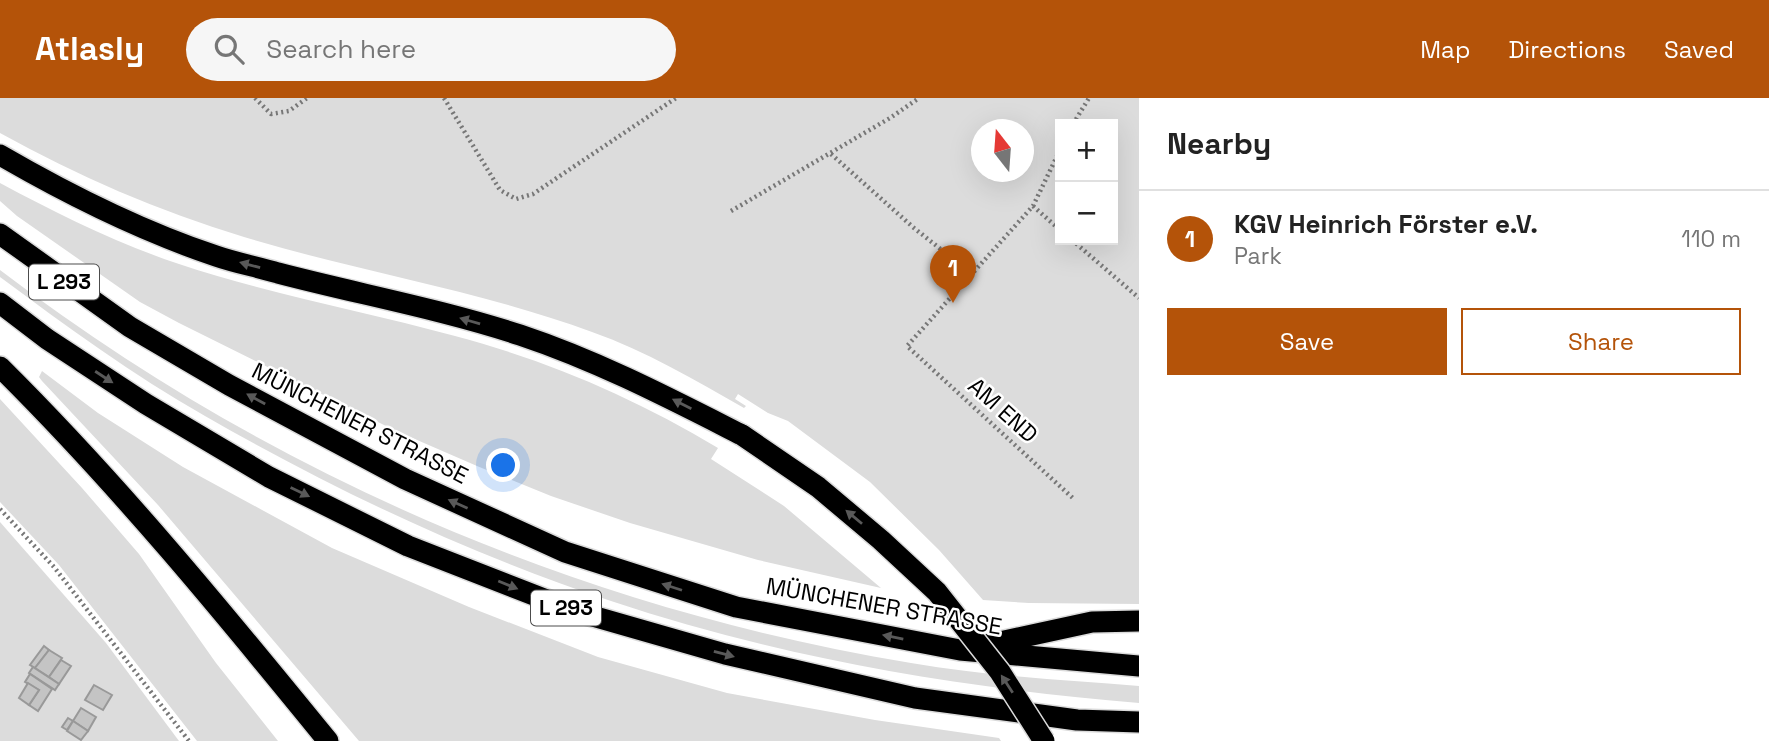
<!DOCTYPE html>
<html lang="en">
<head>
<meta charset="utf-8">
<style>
  :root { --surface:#fff; --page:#f6f6f6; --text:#222; --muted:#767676; --line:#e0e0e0; --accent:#b45309 }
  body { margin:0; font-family:"Space Grotesk",sans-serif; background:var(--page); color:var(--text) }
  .controls { position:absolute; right:21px; top:21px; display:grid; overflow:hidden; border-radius:0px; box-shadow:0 7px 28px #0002 }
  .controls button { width:63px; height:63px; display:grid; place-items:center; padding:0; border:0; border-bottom:2px solid var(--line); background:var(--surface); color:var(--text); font:35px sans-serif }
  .compass { position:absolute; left:971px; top:21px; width:63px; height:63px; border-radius:50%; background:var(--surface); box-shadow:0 7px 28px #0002; rotate:343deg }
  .you { position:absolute; left:504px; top:368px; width:24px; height:24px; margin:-18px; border:5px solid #fff; border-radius:50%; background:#1a73e8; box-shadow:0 0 0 10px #1a73e833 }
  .badge { display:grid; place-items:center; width:46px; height:46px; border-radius:50%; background:var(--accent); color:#fff; font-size:23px; font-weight:700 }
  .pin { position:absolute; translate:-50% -58px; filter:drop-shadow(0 2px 4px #0008) }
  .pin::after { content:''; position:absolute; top:37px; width:24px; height:21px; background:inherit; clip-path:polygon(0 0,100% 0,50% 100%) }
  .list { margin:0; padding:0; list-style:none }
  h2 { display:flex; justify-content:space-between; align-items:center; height:91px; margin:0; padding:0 28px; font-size:30px }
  h2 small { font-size:23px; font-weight:400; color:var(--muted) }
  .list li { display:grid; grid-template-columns:46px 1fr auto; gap:21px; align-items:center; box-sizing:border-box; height:98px; padding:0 28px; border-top:2px solid var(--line) }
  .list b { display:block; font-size:26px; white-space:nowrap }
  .list p { margin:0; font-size:23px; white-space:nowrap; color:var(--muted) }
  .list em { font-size:23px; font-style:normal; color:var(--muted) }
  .actions { display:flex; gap:14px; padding:21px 28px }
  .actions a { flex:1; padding:16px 0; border:2px solid var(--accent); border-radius:0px; text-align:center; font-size:24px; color:var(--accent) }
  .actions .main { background:var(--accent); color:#fff }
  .icon { flex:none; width:38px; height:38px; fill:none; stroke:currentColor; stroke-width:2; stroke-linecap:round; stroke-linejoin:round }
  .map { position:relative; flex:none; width:1139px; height:643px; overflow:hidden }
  header { display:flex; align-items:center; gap:42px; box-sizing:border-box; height:98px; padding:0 35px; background:var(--accent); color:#fff }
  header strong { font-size:33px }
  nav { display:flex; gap:38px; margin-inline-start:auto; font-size:24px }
  .search { width:490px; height:63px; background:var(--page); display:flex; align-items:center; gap:18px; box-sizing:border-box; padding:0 24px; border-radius:38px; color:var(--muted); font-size:26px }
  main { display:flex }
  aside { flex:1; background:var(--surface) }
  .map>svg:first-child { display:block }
  .green { fill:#dcdcdc; fill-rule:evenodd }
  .building { fill:#c4c4c4; stroke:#999; stroke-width:2 }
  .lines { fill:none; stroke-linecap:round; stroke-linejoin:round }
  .highway-casing { stroke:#dbdbdb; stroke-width:24 }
  .path { stroke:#777; stroke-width:4.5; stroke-dasharray:2 3.5; stroke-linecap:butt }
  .highway { stroke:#000; stroke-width:21 }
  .highway-bridge-casing { stroke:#dbdbdb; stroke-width:24; stroke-linecap:butt }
  .highway-bridge { stroke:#000; stroke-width:21 }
  .oneway { fill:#595959 }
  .labels { text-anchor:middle; stroke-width:5; stroke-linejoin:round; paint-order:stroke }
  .shield { fill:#fff; stroke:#4c4c4c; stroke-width:2 }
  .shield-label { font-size:21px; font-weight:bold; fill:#000 }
  .street-label { font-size:23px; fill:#000; stroke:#fff }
</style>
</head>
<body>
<header>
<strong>Atlasly</strong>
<div class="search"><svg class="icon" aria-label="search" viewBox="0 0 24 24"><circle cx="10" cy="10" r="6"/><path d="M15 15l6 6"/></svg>Search here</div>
<nav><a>Map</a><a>Directions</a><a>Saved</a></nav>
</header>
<main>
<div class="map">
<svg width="1139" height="643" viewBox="0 0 1139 643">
  <rect width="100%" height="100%" fill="#fff"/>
  <g class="green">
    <path d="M0,0H1139V506L1029,505L983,502L939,452L870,384L788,323L768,315L738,296L735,301L746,308L744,310C695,282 646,253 592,234C478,192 359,174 244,139C158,113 78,78 0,35ZM1060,26H1113V142H1060ZM982,32H1024V74H982Z"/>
    <path d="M0,85C58,116 116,145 179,166C269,196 363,213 455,238C549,263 635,300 718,350L711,361L784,408L881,490L758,462L630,425L551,398L477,368L394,332L179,225L140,204L17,118L0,103Z"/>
    <path d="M0,172C268,376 579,510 911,565C986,578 1063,582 1139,588V605C960,590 781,560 611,503C469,456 334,392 205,318C133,277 66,228 0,179Z"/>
    <path d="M42,273L98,315L183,369L332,450L469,509L598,559L727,595L875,622L999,640L1001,643H359L158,407L42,283L39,279Z"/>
    <path d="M0,301L82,390L139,456L216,565L278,643H197L59,467L0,404Z"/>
    <path d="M0,424L106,545L179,643H0Z"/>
  </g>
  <g class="building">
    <path d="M44,548L49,552L35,570L30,567Z"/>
    <path d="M49,552L62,560L49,579L35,570Z"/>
    <path d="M61,562L71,568L59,586L49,579Z"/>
    <path d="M33,569L59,586L55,592L29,575Z"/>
    <path d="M30,576L52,591L38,613L29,607L39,592L25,584Z"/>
    <path d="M28,585L39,592L29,607L19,600Z"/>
    <path d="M94,587L112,597L103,612L85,602Z"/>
    <path d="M81,610L96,619L88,633L73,623Z"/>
    <path d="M68,620L73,623L67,632L62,629Z"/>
    <path d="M73,623L88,633L81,642L67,633Z"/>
  </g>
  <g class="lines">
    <defs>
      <g id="highway">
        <path d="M0,57C69,97 141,133 216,158C236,165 258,169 278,175C358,196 441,211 520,237C598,263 669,300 742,337"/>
        <path d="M0,136L130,229L229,287L405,381L565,454L736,509L960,552L1139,568"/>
        <path d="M0,205L47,241L146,306L269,379L408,448L575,513L725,556L915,600L1077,622L1139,624"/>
        <path d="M0,269C118,386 223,514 328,643"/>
        <path d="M986,547L1092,524L1139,523"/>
      </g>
    </defs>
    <use href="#highway" class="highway-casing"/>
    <g class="path">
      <path d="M255,0L271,16L289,13L307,0"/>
      <path d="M444,0L500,92L516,101L533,96L676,0"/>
      <path d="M1073,26L1089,0"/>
      <path d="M1060,52L1033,108L907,248L1075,402"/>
      <path d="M831,56L914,130L972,176"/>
      <path d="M1033,108L1060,132"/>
      <path d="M731,113L890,20L919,0"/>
      <path d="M1072,142L1139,200"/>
      <path d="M0,411L54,469L189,643"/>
    </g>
    <use href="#highway" class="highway"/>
    <defs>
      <path id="highway-bridge" d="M742,337L818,389L881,442L937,494L1000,574L1044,643"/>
    </defs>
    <use href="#highway-bridge" class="highway-bridge-casing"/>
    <use href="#highway-bridge" class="highway-bridge"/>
  </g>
  <defs><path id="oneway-solid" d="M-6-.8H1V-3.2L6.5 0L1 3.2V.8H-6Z" transform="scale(1.75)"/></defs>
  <g class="oneway">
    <use href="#oneway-solid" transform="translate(250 167) rotate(-165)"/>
    <use href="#oneway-solid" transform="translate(470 223) rotate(-164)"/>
    <use href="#oneway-solid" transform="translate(104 279) rotate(33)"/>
    <use href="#oneway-solid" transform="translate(256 301) rotate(-151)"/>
    <use href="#oneway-solid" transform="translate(682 306) rotate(-153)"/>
    <use href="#oneway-solid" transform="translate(300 394) rotate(26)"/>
    <use href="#oneway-solid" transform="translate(458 406) rotate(-156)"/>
    <use href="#oneway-solid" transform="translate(854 419) rotate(-140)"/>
    <use href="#oneway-solid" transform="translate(508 487) rotate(22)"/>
    <use href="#oneway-solid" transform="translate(672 489) rotate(-162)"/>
    <use href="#oneway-solid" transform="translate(893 539) rotate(-169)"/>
    <use href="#oneway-solid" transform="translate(724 556) rotate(15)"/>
    <use href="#oneway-solid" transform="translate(1007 586) rotate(-123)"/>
  </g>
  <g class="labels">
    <g class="shield">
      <rect x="29" y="166.5" width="70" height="35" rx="5"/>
      <rect x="531" y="492.5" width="70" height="35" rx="5"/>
    </g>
    <g class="shield-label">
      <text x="64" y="191">L 293</text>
      <text x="566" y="517">L 293</text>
    </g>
    <g class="street-label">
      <text transform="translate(1003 312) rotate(42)" y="8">AM END</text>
      <text transform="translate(360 325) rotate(27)" y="8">MÜNCHENER STRASSE</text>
      <text transform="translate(884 508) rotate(10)" y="8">MÜNCHENER STRASSE</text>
    </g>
  </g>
</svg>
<div class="controls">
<button>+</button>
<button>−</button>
</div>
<svg class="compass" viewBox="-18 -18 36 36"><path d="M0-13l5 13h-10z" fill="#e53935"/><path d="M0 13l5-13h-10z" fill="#767676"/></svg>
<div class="you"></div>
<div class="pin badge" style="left:953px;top:205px">1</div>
</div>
<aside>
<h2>Nearby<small></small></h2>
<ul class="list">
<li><span class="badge">1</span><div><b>KGV Heinrich Förster e.V.</b><p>Park</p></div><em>110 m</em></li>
</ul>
<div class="actions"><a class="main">Save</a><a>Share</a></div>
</aside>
</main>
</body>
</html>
